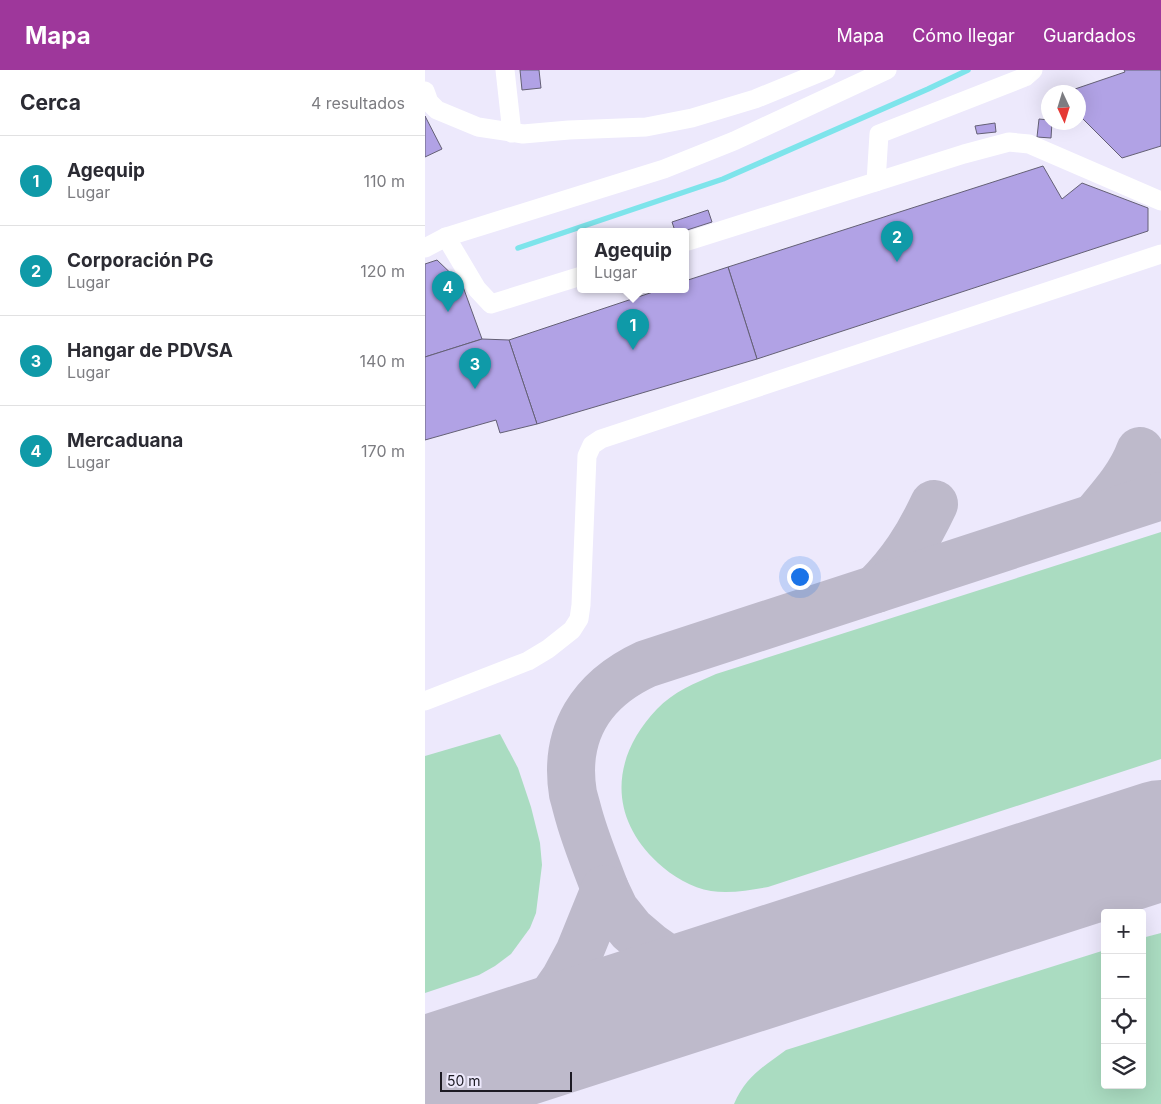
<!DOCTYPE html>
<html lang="es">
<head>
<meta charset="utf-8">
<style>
  :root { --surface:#fff; --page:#f2f2f3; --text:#2b2b33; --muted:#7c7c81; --line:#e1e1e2; --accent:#9e379b }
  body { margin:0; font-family:Inter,sans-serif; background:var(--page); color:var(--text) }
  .controls { position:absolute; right:15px; bottom:15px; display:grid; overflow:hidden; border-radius:5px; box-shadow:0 5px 20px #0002 }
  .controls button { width:45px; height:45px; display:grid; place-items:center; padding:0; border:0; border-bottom:1px solid var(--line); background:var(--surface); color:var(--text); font:25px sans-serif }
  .compass { position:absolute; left:616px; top:15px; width:45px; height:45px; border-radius:50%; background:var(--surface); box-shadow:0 5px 20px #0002; rotate:176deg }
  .scale { position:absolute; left:15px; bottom:12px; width:132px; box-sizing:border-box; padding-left:5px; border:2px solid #1c1a23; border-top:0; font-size:14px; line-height:18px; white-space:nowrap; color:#1c1a23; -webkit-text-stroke:4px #ede9fc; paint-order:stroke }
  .you { position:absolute; left:374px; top:506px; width:18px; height:18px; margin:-12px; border:4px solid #fff; border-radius:50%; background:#1a73e8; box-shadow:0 0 0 8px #1a73e833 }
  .badge { display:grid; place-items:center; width:32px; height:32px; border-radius:50%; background:var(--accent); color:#fff; font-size:16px; font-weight:700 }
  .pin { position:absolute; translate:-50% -41px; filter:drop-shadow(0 1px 2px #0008) }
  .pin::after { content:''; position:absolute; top:26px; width:18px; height:15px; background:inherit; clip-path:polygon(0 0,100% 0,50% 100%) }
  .popup { position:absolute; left:152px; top:158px; width:112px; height:65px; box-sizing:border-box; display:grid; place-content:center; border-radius:5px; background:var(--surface); filter:drop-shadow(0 1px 4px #0005); font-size:16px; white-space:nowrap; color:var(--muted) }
  .popup b { font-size:19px; color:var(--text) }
  .popup::after { content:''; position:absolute; left:50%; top:100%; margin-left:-10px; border:10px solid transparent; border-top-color:var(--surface) }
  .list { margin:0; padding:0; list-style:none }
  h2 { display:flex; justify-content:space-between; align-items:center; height:65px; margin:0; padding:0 20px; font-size:21px }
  h2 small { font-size:16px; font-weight:400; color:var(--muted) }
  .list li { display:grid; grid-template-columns:32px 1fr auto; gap:15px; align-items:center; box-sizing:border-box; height:90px; padding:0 20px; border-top:1px solid var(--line) }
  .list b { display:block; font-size:19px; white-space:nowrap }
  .list p { margin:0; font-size:16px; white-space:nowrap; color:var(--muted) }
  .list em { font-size:16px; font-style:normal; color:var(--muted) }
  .icon { flex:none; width:28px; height:28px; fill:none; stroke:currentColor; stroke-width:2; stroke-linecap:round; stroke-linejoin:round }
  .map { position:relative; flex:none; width:736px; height:1034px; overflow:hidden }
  header { display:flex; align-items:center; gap:30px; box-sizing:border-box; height:70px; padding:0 25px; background:var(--accent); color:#fff }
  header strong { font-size:24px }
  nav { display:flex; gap:28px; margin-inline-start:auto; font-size:18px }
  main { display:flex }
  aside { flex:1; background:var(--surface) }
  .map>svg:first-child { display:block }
  .green { fill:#aadcc1 }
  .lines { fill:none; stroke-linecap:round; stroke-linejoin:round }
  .stream { stroke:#7ee4eb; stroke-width:5.5 }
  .taxiway { stroke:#bebacb; stroke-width:48 }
  .runway { stroke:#bebacb; stroke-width:120 }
  .building { fill:#b1a2e5; stroke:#646075 }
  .minor { stroke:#fff; stroke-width:19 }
</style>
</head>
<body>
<header>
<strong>Mapa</strong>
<nav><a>Mapa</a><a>Cómo llegar</a><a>Guardados</a></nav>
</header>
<main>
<aside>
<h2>Cerca<small>4 resultados</small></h2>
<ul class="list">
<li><span class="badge" style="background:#0f9aa8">1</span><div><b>Agequip</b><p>Lugar</p></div><em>110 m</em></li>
<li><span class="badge" style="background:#0f9aa8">2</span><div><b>Corporación PG</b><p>Lugar</p></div><em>120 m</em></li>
<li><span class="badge" style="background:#0f9aa8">3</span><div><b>Hangar de PDVSA</b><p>Lugar</p></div><em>140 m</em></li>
<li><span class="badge" style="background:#0f9aa8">4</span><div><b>Mercaduana</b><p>Lugar</p></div><em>170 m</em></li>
</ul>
</aside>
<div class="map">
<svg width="736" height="1034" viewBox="0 0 736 1034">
  <rect width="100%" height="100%" fill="#ede9fc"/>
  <g class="green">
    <path d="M736,462V689L343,817C325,820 305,824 286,821C267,818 247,806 233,793C183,747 186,687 232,639C248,622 270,613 291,604Z"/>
    <path d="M75,664L93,698L106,737L115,773L117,795L111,843L105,858L86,884L70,896L54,905L0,923V686Z"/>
    <path d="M736,863V1034H309C321,1006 338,997 361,980L680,880V1015H717V868Z"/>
  </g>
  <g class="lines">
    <path class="stream" d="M93,178L298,109L503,19L543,0"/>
    <g class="taxiway">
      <path d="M670,447C687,427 706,406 715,381L723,398L736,409"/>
      <path d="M451,519C477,493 493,468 509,434"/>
      <path d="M180,819C171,795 161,771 154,746C152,739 150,731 148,724C138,663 167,619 221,594L736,426"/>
      <path d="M71,985L90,973L108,955L140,909L154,883L180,819L190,840L206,860L226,877L246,891L268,900L294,906L324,903"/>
    </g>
    <path class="runway" d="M0,1007L736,770"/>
  </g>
  <g class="building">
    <path d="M95,0H114L116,18L97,20Z"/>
    <path d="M699,0H736V76L697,88L654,45V22H650V19L700,2Z"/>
    <path d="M0,46L17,79L0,87Z"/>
    <path d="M614,49L624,50V52H627L626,68L612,67Z"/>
    <path d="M570,53L571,62L552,64L550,56Z"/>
    <path d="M618,96L637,129L657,113L723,138V161L332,289L303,197Z"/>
    <path d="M283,140L287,152L259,161H250L247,152Z"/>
    <path d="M12,190L37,214L57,269L0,287V194Z"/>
    <path d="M303,197L332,289L112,354L84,270L237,219H260V211Z"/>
    <path d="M57,269L84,270L112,354L75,363L71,350L0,370V287Z"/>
  </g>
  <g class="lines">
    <g class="minor">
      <path d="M80,0L87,63"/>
      <path d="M0,21L4,32L12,40L53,57L98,64L144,60L221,57L267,48L330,29L401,0"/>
      <path d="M451,112L454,64L600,7L608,0"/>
      <path d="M21,167L52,219L66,234L156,206"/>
      <path d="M260,172L539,84L584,72L604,74L736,131"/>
      <path d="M0,178L21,167L239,99L309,71L462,0"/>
      <path d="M0,631L103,591L123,579L147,560L154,549L156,535L162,386L167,375L176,369L736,184"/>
    </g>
  </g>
</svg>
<div class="controls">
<button>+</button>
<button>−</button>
<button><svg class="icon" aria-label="locate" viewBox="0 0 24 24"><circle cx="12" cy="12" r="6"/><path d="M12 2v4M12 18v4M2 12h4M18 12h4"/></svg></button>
<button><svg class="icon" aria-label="layers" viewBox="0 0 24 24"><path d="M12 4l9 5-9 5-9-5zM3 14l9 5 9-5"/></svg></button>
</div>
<svg class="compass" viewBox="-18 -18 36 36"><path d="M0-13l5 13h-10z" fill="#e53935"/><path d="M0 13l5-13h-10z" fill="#7c7c81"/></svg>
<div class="scale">50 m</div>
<div class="you"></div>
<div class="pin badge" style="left:208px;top:280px;background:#0f9aa8">1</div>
<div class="popup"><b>Agequip</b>Lugar</div>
<div class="pin badge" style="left:472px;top:192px;background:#0f9aa8">2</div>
<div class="pin badge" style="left:50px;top:319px;background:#0f9aa8">3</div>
<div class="pin badge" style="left:23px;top:242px;background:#0f9aa8">4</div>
</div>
</main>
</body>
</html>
